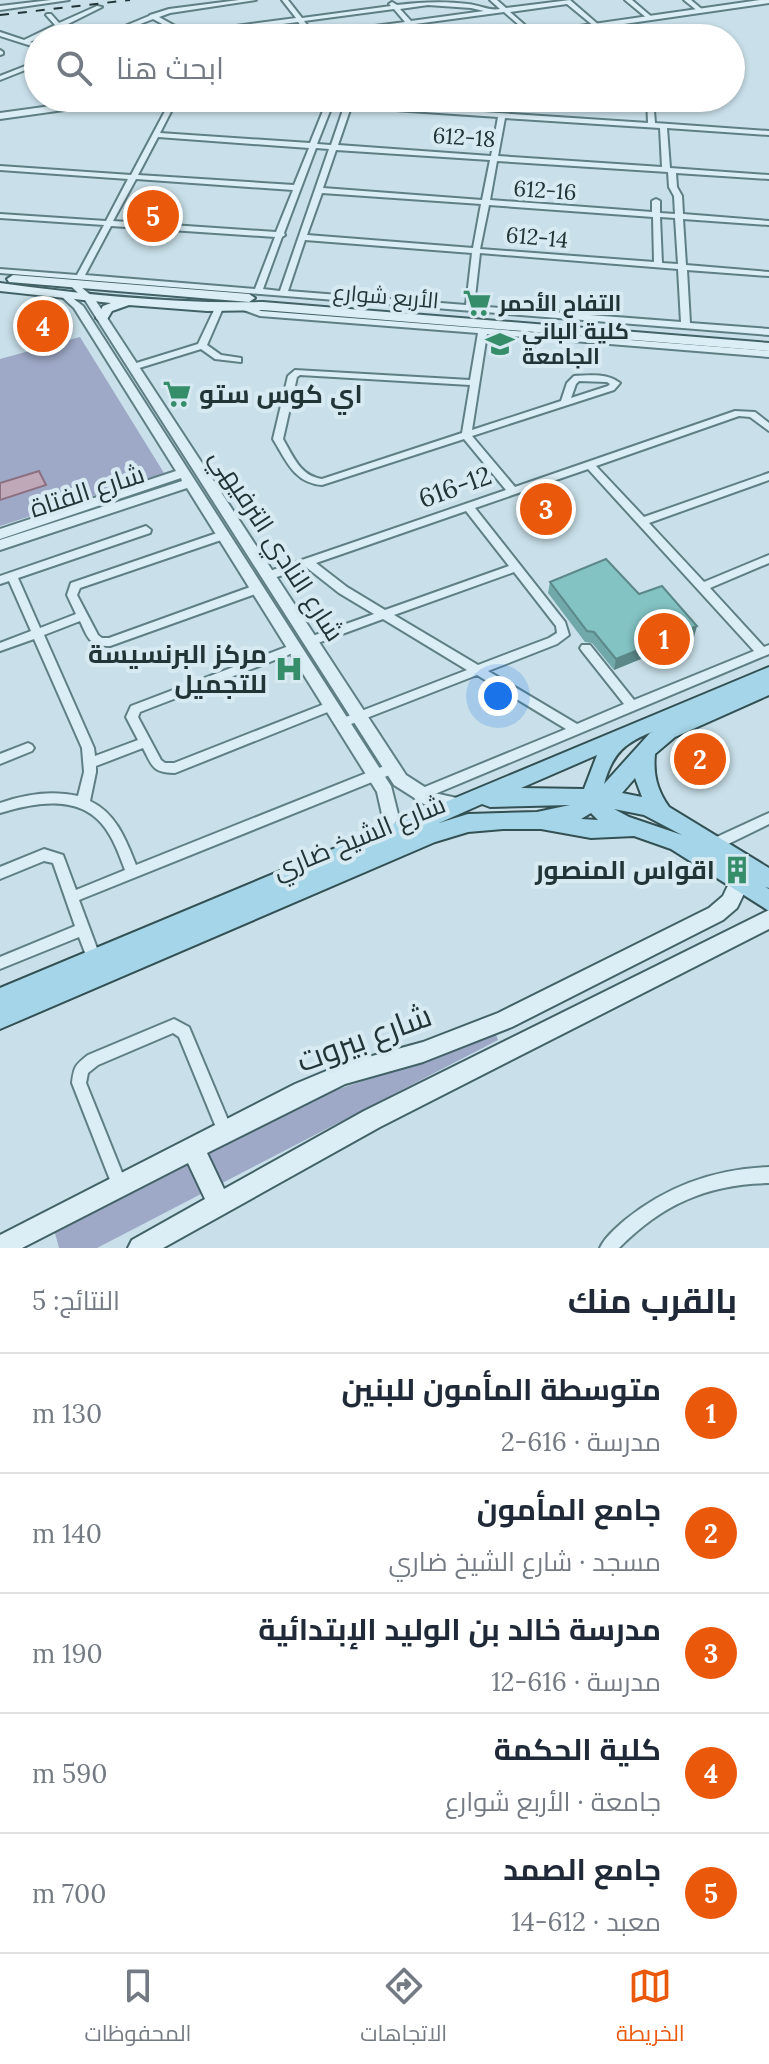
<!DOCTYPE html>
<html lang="ar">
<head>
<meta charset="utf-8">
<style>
  :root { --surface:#fff; --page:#f2f2f3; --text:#1f2937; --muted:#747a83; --line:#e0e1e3; --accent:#ea580c }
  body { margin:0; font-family:Lora,Cairo,serif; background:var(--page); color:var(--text); direction:rtl }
  .you { position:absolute; left:498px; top:696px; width:28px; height:28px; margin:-20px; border:6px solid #fff; border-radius:50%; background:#1a73e8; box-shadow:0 0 0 12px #1a73e833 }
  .badge { display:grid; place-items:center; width:52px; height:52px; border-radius:50%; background:var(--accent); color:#fff; font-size:26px; font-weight:700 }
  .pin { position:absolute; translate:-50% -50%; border:4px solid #fff; box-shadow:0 2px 8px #0006 }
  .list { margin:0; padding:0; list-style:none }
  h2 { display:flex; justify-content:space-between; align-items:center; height:104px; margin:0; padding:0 32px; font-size:34px }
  h2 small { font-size:26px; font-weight:400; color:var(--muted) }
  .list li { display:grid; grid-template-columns:52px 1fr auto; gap:24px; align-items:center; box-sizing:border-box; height:120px; padding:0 32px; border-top:2px solid var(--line) }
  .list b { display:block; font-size:30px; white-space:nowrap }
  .list p { margin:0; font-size:26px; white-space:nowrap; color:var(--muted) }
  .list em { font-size:26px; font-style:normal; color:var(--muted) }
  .icon { flex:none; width:44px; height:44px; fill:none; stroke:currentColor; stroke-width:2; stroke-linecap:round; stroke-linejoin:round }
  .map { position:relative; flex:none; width:769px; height:1248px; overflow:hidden; direction:ltr }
  .search { position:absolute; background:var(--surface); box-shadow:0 2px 6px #0004; left:24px; right:24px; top:24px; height:88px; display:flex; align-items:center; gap:20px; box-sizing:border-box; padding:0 28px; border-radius:44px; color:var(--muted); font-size:30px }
  .sheet { height:704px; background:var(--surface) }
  nav { display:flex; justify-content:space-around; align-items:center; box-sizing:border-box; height:112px; border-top:2px solid var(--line); background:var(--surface); font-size:22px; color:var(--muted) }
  nav a { display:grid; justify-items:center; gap:4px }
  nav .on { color:var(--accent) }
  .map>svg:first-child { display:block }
  .green { fill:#9ea9c7 }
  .water { fill:#bfa9b8; stroke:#8c7082; stroke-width:2 }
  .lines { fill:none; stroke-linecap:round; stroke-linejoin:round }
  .minor-casing { stroke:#5f7f84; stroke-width:4 }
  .tertiary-casing { stroke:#5f7f84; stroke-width:4 }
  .secondary-casing { stroke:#426266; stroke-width:4 }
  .primary-casing { stroke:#335053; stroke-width:4 }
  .minor { fill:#dbedf5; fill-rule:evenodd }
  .tertiary { fill:#dbedf5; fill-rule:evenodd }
  .secondary { fill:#dbedf5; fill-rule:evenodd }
  .primary { fill:#a5d5e8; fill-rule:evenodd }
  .rail { stroke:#213436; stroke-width:2; stroke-dasharray:9 9; stroke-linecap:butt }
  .wall { fill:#71a8a9 }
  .shaded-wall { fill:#5c8889 }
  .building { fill:#83c3c4; stroke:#5c8889; stroke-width:2 }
  .labels { text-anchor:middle; stroke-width:8; stroke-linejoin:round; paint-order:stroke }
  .far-street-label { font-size:22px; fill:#213436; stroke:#d7eaf2 }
  .far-poi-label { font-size:22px; font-weight:bold; fill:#213436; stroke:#d7eaf2; text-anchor:start }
  .poi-label { font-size:26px; font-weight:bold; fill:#213436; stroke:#d7eaf2; text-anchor:end }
  .street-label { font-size:26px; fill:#213436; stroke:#d7eaf2 }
  .near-street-label { font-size:32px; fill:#213436; stroke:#d7eaf2 }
</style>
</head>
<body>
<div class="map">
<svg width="769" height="1248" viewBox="0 0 769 1248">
  <rect width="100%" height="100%" fill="#c9e0ea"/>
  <g class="green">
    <path d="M80,337L164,473L0,526V359Z"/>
    <path d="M495,1032L498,1040L97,1248H59L55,1233L323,1094L413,1065Z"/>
  </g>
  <path class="water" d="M39,471L46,485L0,500V483Z"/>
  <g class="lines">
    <defs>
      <g id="minor">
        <path d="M51,0H69L0,10V6Z"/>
        <path d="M239,0H256L170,13L159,17L193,36L221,28L296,18L282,0H288L302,18L391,6L389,4L392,2L397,5C421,2 444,1 468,4C479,5 489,11 500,9L490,0H497L506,8L570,0L600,26L595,27L567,4L510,12L535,34V36L533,37L504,12L415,24L427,38H421L408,25L317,38H294L308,35L298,22L221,32L198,38H188L153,19L105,38H96L149,16L150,15L169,9ZM428,5L471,8L484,11L411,21L400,9ZM394,9L405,22L314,34L304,21Z"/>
        <path d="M625,0H632L653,18L648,19Z"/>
        <path d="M684,0H691L704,11L699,12Z"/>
        <path d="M97,6L102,7L62,27V29H57L30,42L38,44V48L0,36V32L24,40L55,25L46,15L47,14H51L59,23Z"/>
        <path d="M611,22L613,23L632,38H625L609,25L608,24Z"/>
        <path d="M0,50L3,52V54L0,55Z"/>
        <path d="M38,61V65L0,80V76Z"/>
        <path d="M172,98H178L160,133L310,143L325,106L243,100L240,98H274L648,123L647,98H653L655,123L769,131V135L667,128L670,168L769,175V179L676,173L677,187L682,196L683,214L769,221V225L683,219L686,265L769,272V276L687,270L690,323L769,329V335L0,273V269L77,275L104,225L0,218V214L106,221L128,179L0,170V166L131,175ZM332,106L344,107L331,145L317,144ZM351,107L498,117L491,156L338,145ZM505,118L660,128L662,167L498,156ZM158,137L309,148L294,185L138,175ZM316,148L329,149L280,291L263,289L282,237L285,235L284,233ZM336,150L490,160L482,200L323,188ZM497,161L668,172L669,187L674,196L675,214L660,213V201L656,199L652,201V212L490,200ZM136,179L293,190L276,232L113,221ZM322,193L481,204L473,248L307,235ZM489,205L653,217L654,262L480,249ZM660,217L675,218L678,264L662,263ZM111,226L275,237L255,289L85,275ZM305,240L472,253L466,305L288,291ZM480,253L678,269L681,322L474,306Z"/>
        <path d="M241,303L261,311L769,351V357L487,334L472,430L561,401L567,383L574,376C589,375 608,373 620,383L614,390L472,436L515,487L735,411L755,412L769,423V431L750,417L739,416L596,466L644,517L769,473V480L649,523L704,582L769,555V563L710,588L764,647L769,645V654L423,799L419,800L415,799L413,795L415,791L566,729L477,675L346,726L342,728L338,726L336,723L338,720L467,670L383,619L315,644H307L305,641L307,638L374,614L339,593L306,567L268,580L263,576L264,573L506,490L464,439L322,485C294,483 286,460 273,439L288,376L295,370L470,380L478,333L260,316L238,308L237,306ZM300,375L470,385L462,433L322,479C300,476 293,456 283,439L297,377ZM579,381L607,382L610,384L608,386L571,398L576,384ZM588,469L754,651L634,700L590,645H582L580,648L582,651L624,704L577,724L488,671L557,644L569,635L565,622L475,508ZM466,511L509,566L385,610L347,587L316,563ZM514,572L556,626L557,633L549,638L478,665L394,615Z"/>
        <path d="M219,305L223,308L207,345L221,355L241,358V362L215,359L201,349L136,369H130V365L198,344L215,308Z"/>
        <path d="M146,526L151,530L150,533L18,578L40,628L76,614L67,595L71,583L223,531L227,532L228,535L227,538L80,588L77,595L98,635L102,638H109L253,586L257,585L262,589L261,592L110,646C89,646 88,638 80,621L44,635L94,748L95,756L138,740L126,717L131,706L294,644L298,645L300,648L298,651L140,712L138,717L161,760L165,763H174L327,703H335L337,706L335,709L175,773C153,773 152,766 143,748L96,766V772L90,801C116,813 126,840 136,865L389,764L393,763L397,764L399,768L397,772L79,900L101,959L99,963L94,965L89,963L79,937L0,969V957L75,926L53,863L44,861L0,879V867L44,849L63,855L76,890L125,870C119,854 113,837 102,824C77,794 33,803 0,813V803C26,794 52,790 78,796L84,772L82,748L34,639L0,651V643L31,631L9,581L0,584V576Z"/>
        <path d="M28,743L32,745L34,748L32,751L0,764V754Z"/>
        <path d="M769,813V824L718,849L713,851L708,849L707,845L708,841Z"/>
        <path d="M174,1019L189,1027L233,1132L230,1137L225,1140L220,1137L179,1037L173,1033L98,1065L88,1073L86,1083L127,1185L124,1190L119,1193L114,1190L72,1083C74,1067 75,1065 88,1055Z"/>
        <path d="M769,1167V1183C708,1184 662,1204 619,1248H600C605,1237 616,1228 625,1220C667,1186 715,1169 769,1167Z"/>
      </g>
      <g id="tertiary">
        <path d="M760,0H769V3L527,38H506L510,36Z"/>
        <path d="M109,98H132L128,101L0,119V113Z"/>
        <path d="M74,281L94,298L406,775L434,793L466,800L468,805L466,810L460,812L424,804L394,785L85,300L69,284Z"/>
        <path d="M66,293L83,306L391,786L398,814L390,842L384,844L378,842L376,837L382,814L377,792L187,488L0,550V540L182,481L181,478L0,539V529L176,471L74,308L61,296Z"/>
      </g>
      <g id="secondary">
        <path d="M13,275L249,294L255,298L249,302L9,282L7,279Z"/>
        <path d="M0,283C87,295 175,304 263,302L769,343V351L263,310L207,311L129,305L112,311L106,321L102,322L96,318L103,306L111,303L0,291Z"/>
        <path d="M739,875L746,877L749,883L737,908L723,920L512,1027L423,1062L345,1084L207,1153L224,1189L364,1111L769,910V929L380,1127L163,1248H128L132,1240L205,1199L188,1163L22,1248H0V1235L295,1084L343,1064L423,1042L498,1013L709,908L723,896L732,877Z"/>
      </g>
      <path id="primary" d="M769,667V695L675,737L655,754C653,775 657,790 669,807L769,868V888L765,887L769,889V911L671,849L634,836L591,838L541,829H503L468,832L435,842L0,1029V988ZM654,731L650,733L604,784C613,752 625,743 654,731ZM597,755L584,789L521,788ZM635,778L642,797L622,793ZM482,804L490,807L570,805L537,812L468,814L439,823ZM614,809L644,815L682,835L629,817ZM591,813L598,820L581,819Z"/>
    </defs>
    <use href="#minor" class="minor-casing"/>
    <use href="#tertiary" class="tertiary-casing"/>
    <use href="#secondary" class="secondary-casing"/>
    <use href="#primary" class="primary-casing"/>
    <use href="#minor" class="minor"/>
    <use href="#tertiary" class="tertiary"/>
    <use href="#secondary" class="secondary"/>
    <use href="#primary" class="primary"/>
    <path class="rail" d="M0,15L130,0"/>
  </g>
  <g class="wall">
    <path d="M550,582L639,594L694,637L614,670L592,643L585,642L548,593Z"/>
    <path d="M680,747L717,772L701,776L689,772L677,758Z"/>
  </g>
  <g class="shaded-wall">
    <path d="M697,626L694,637L614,670L616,659Z"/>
    <path d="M726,749L717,772L701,776L704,765Z"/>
  </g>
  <g class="building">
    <path d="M606,559L639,594L662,586L697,626L616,659L594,632L587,631L550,582Z"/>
    <path d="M705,731L716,735L726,749L721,762L704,765L692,761L680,747L693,732Z"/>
  </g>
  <defs>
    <symbol id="supermarket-bare" viewBox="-9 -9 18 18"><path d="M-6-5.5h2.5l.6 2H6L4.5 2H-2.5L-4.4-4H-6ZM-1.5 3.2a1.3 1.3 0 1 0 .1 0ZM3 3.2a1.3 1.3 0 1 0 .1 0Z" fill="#368d6a" stroke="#d7eaf2" stroke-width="2.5" paint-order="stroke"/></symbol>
    <symbol id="university-bare" viewBox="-9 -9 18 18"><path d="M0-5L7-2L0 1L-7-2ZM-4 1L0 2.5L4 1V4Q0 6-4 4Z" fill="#368d6a" stroke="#d7eaf2" stroke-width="2.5" paint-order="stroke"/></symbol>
    <symbol id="hospital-bare" viewBox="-9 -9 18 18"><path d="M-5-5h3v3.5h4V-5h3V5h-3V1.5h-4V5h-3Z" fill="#368d6a" stroke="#d7eaf2" stroke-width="2.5" paint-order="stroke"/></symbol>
    <symbol id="building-bare" viewBox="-9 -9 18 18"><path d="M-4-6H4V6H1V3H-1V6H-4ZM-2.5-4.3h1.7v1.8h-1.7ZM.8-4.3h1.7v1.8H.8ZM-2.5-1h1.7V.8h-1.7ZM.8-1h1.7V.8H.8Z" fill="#368d6a" stroke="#d7eaf2" stroke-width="2.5" paint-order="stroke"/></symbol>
  </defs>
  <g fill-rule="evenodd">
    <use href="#supermarket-bare" x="457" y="283" width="40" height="40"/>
    <use href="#university-bare" x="480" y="324" width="40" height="40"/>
    <use href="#supermarket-bare" x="157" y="374" width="40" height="40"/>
    <use href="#hospital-bare" x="269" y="649" width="40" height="40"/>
    <use href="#building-bare" x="717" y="850" width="40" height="40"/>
  </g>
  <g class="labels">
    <g class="far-street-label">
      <text transform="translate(464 137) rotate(4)" y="8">612-18</text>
      <text transform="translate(545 190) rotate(4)" y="8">612-16</text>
      <text transform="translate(537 237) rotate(5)" y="8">612-14</text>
      <text transform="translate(386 296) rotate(5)" y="8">الأربع شوارع</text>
    </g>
    <g class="far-poi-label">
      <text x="499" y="311">التفاح الأحمر</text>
      <text x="522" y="339">كلية الباني<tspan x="522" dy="25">الجامعة</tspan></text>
    </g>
    <g class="poi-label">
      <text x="199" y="403" text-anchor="start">اي كوس ستو</text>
      <text x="267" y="663">مركز البرنسيسة<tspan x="267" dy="30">للتجميل</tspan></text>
      <text x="715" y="879">اقواس المنصور</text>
    </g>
    <g class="street-label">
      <text transform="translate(455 487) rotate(-20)" y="9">616-12</text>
      <text transform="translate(87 491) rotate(-18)" y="9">شارع الفتاة</text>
      <text transform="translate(277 545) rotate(57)" y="9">شارع النادي الترفيهي</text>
      <text transform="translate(359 837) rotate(-22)" y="9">شارع الشيخ ضاري</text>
    </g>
    <g class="near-street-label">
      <text transform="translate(364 1038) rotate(-20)" y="11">شارع بيروت</text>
    </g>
  </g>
</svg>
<div class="you"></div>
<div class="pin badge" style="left:664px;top:639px">1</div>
<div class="pin badge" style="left:700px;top:759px">2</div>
<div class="pin badge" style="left:546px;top:509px">3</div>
<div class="pin badge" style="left:43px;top:326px">4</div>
<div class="pin badge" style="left:153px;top:216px">5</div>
<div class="search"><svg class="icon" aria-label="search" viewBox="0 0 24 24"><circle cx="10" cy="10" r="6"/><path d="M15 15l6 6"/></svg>ابحث هنا</div>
</div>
<section class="sheet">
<h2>بالقرب منك<small>النتائج: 5</small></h2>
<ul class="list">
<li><span class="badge">1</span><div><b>متوسطة المأمون للبنين</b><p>مدرسة · 616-2</p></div><em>130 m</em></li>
<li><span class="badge">2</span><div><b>جامع المأمون</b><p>مسجد · شارع الشيخ ضاري</p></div><em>140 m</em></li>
<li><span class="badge">3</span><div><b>مدرسة خالد بن الوليد الإبتدائية</b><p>مدرسة · 616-12</p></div><em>190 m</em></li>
<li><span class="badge">4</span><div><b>كلية الحكمة</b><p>جامعة · الأربع شوارع</p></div><em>590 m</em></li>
<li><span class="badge">5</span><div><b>جامع الصمد</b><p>معبد · 612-14</p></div><em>700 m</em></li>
</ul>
</section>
<nav>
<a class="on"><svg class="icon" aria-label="map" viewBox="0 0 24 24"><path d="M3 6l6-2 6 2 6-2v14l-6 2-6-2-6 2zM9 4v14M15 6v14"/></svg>الخريطة</a>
<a><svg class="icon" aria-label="directions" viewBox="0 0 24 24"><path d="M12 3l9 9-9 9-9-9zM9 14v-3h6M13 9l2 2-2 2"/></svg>الاتجاهات</a>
<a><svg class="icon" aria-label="saved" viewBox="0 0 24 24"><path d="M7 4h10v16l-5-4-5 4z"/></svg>المحفوظات</a>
</nav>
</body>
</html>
